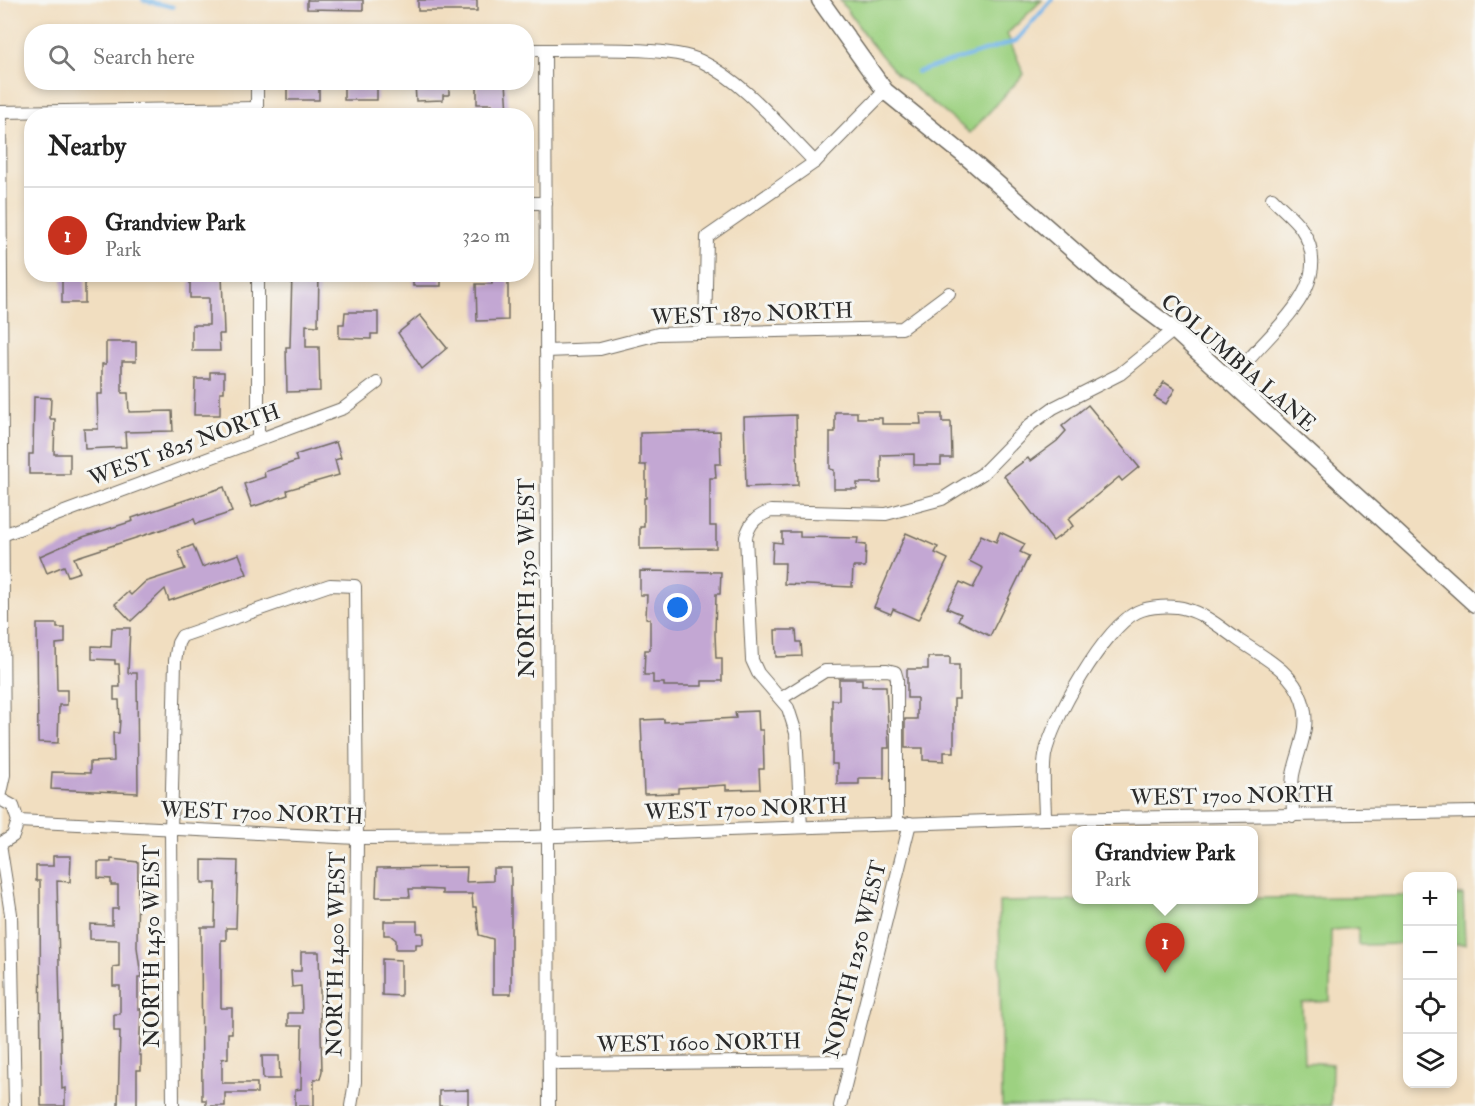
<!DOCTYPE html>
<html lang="en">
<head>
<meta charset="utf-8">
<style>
  :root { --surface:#fff; --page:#f6f6f6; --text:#222; --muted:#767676; --line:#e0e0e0; --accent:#c8321e }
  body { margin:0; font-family:"IM FELL Double Pica",serif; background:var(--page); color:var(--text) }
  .controls { position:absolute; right:18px; bottom:18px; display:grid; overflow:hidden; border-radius:12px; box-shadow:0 3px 9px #0003 }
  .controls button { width:54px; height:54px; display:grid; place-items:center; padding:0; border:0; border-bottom:2px solid var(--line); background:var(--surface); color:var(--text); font:30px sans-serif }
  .you { position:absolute; left:678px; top:608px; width:21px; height:21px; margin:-15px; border:4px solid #fff; border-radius:50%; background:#1a73e8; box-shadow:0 0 0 9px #1a73e833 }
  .badge { display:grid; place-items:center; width:39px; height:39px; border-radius:50%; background:var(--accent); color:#fff; font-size:20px; font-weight:700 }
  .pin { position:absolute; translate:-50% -50px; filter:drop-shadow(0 2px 3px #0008) }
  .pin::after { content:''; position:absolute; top:32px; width:21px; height:18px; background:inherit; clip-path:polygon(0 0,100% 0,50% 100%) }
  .popup { position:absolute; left:1072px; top:826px; width:186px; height:78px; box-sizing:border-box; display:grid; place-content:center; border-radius:12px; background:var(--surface); filter:drop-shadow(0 2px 4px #0005); font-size:20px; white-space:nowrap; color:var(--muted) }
  .popup b { font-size:22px; color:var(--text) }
  .popup::after { content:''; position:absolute; left:50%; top:100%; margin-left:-12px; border:12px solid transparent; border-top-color:var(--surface) }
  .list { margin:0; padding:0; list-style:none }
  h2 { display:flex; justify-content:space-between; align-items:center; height:78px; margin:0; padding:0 24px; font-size:26px }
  h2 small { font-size:20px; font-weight:400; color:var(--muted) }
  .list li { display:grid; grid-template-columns:39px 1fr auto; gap:18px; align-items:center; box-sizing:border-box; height:96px; padding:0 24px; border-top:2px solid var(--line) }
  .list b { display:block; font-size:22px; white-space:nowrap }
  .list p { margin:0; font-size:20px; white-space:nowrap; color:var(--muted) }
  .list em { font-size:20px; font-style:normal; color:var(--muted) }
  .icon { flex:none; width:33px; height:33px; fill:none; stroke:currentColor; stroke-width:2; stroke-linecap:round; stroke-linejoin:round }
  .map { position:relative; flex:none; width:1475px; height:1106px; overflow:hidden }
  .search { position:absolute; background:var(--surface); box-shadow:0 3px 9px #0003; left:24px; top:24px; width:510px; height:66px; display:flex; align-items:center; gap:15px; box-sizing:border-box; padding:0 21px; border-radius:24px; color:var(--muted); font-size:22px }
  .panel { position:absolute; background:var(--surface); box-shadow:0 3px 9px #0003; left:24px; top:108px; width:510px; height:174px; border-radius:24px }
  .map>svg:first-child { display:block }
  .green { fill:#9dd181; stroke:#647e56; stroke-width:1.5 }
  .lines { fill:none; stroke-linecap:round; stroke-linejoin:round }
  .stream { stroke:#75b6ea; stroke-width:4 }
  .building { fill:#c3a7d3 }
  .minor-casing { stroke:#706a5f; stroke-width:14 }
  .major-casing { stroke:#706a5f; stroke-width:19 }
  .minor { stroke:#fff; stroke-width:12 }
  .major { stroke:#fff; stroke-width:16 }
  .labels { text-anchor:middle; stroke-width:6; stroke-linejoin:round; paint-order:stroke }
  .street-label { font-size:22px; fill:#2b2b2b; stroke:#f6f6f2 }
</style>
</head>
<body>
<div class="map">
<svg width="1475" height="1106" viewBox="0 0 1475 1106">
  <rect width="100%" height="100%" fill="#f6f6f2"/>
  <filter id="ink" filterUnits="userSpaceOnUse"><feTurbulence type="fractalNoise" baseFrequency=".0167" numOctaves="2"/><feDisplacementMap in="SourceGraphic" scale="12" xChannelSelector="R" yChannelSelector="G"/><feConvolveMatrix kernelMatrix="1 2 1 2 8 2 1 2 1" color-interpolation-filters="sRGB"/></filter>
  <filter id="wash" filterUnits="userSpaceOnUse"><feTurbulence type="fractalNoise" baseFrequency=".008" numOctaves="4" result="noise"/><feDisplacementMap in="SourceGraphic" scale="24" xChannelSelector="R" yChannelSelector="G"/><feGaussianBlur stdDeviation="1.35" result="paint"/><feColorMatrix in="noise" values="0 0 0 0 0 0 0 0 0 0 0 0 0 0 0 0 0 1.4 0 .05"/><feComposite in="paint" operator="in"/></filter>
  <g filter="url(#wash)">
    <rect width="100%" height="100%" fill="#f1dec0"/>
    <g class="green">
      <path d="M840,0H1042L1007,34L1024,74L970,133L897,74L869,41Z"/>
      <path d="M1452,895H1463L1465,944H1453Z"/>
      <path d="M1407,896V944L1358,945V928L1331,930L1330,1001L1302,1003L1304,1062L1332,1064L1331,1106H1002L999,902Z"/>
    </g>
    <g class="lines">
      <g class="stream">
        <path d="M143,0L173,7"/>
        <path d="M917,72L1016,41L1052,0"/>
      </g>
    </g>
    <g id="blocks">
      <g class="building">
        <path d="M307,0H363V10L307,9Z"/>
        <rect x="418" y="0" width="59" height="11"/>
        <rect x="287" y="82" width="32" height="18"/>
        <rect x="344" y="82" width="33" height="18"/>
        <path d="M415,82H449V95H443V100L416,101Z"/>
        <path d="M477,82H506L508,113H492V104H477Z"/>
        <rect x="62" y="274" width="23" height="29"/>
        <path d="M190,274H222L224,334H219L220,351H192V325H209V298H190Z"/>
        <path d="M292,274H319L318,326L306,325V347H319L320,391L287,392L286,347H290Z"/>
        <rect x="413" y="274" width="28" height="12"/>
        <path d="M492,277H508V320L477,321L476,284H492Z"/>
        <path d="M345,312H378V334H371V339L339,338V324H344Z"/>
        <path d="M420,315L447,348L422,369L398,333Z"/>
        <path d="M106,342H136V361H122V393H128L129,412L172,411L173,431L125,432L126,447L85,449L84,429H98L97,394H102V364H106Z"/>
        <path d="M210,372H224V392H220V415H194L195,379H210Z"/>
        <path d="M1164,382L1175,389L1166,404L1154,397Z"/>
        <path d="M34,397L51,398L50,419H55L54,454H70V474H29V454H33Z"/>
        <path d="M1088,405L1139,467L1122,481L1119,477L1068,519L1073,526L1053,541L1004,476L1028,458L1030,461L1057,441L1066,431L1062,426Z"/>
        <path d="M835,412H857V418H882V424H921L920,414H942V422H951L952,458H941V465H914V454L881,455V483H857V489H834V470L830,469V432H835Z"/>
        <path d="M796,415L798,485L746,487L744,417Z"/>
        <path d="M720,431L721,464H715L716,478H710V526H716V548L640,549V527H644V498H646V465H640V433Z"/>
        <path d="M336,442L341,458L335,460L339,475L287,490L288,495L252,507L244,484L265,477L264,472L297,461L295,455Z"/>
        <path d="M224,487L232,512L196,524L194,519L74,558L80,572L68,576L64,566L47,573L40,556L83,537L133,521L132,518Z"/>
        <path d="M782,532H800V537L858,538L857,544L866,545L865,567H853L852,587L784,584L785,563H772L773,542L782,543Z"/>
        <path d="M1000,532L1025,544L1020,552L1029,556L990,636L958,620L961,614L947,608L960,582L973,588L983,568L969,561L981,535L996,542Z"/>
        <path d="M906,533L938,547L935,553L948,559L918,620L893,609L891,614L874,607Z"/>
        <path d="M193,545L202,567L239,554L247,574L169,601L165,589L131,621L115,604L128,592L131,595L145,582L185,569L178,551Z"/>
        <path d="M640,571L721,572L720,594H716L715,634L716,658H722V681H702V686H664V683H653V675H644L645,650H650V619L646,618L647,595H640Z"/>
        <path d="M37,624H57V628H65V643L56,644L57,690H67V705H59L58,743L38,742Z"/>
        <path d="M112,628H130L128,673H137L138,793L51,789L52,772L90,773V762L114,761L113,733H119L120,720L119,700H114V687H120L119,664H115V660L92,659V646L111,647Z"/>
        <path d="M775,630H796L797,642H801L802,656L776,657Z"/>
        <path d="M928,657H950V665H959V699H954V752H944V761L923,760V748H905V719H917V698H907V669H928Z"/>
        <path d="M839,679H862V686H886L889,748H884V778H859V784H837V764H832V700H839Z"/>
        <path d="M758,711L759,730H763L764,769H759L760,789L726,790V785L678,788V793L644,794L641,720L664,719V722L736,718L735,712Z"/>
        <path d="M53,856H71L70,882L57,881L62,1089L65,1088V1106H41L40,881H36V866H53Z"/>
        <path d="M111,859L138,862L137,947L141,977H138V1009H141L139,1055H141V1070H137V1106H118L120,1031H114V1014H120V986H113V967L119,966V940L90,939V924L112,925V909H118V885H111V879L98,878V862H111Z"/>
        <path d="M202,860L238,861L236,928H226V940H221V1008H232V1033H228V1058L222,1059V1083H257V1093H225V1106H206V1100H202L201,927H215L216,883H202Z"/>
        <path d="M467,867L466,882L493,881V868H511V994H493V939L479,935L476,907H473L472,894H442V890L421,889H409L410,897H376L377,868Z"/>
        <path d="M384,921H417V933H423V944H416V949H396V940L390,935H384Z"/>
        <path d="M301,952H319L322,1071L320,1079H314V1106H295V1090L301,1089L302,1026H288V1013H302L301,986L292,987L291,971H301Z"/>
        <path d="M382,959L401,960V996L382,995Z"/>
        <path d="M262,1056H279L280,1079H263Z"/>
        <path d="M468,1090V1106H439V1091Z"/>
      </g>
    </g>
  </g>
  <g filter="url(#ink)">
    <use href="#blocks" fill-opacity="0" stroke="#706a5f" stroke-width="1.5"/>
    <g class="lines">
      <defs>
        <g id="minor">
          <path d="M526,50C568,51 667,44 701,61C746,83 780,127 815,162"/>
          <path d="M545,50L549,1106"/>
          <path d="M0,112L257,108"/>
          <path d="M257,114V82"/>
          <path d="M526,203H546"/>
          <path d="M258,274V438"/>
          <path d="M705,333L707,237L815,162L885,91"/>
          <path d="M546,351L600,349L658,334L902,328L949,293"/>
          <path d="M1232,384C1238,375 1244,365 1251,357C1281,322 1336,280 1301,228C1293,217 1281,208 1272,198"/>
          <path d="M0,536L344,408L377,383"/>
          <path d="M782,698L825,671L887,670L895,672L897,679V823"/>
          <path d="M0,793L4,775L0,112"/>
          <path d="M0,799L13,806L18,821L13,836L0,844"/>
          <path d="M1045,819C1045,799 1042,775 1045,755C1052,720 1104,628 1137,612C1149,606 1173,605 1186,609C1205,614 1221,628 1237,639C1261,656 1292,670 1302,700C1312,727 1298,749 1293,775C1291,788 1293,803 1293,816"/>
          <path d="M18,821L357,838L529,837L1045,819L1475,812"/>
          <path d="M801,827L796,733L788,708L758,673L752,660L746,537C750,522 757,516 771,511L886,514L942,499L982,474L1031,424L1053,408L1120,374L1174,330"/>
          <path d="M0,844L11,914L15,1106"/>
          <path d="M549,1060L560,1064L850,1061"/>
          <path d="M173,1106L171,831L175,661L178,643L182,636L330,585L355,586L357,838L355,1082L351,1106"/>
          <path d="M840,1106L910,823"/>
        </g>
        <path id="major" d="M820,0L885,91L969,159L1108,281L1174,330L1475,604"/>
      </defs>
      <use href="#minor" class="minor-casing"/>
      <use href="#major" class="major-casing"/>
      <use href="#minor" class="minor"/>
      <use href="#major" class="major"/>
    </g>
  </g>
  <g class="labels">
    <g class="street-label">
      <text transform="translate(752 313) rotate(-2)" y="8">WEST 1870 NORTH</text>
      <text transform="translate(1239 362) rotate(41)" y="8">COLUMBIA LANE</text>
      <text transform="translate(184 444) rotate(-20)" y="8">WEST 1825 NORTH</text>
      <text transform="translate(526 578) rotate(-90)" y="8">NORTH 1350 WEST</text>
      <text transform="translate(1232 795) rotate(-1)" y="8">WEST 1700 NORTH</text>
      <text transform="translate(746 808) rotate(-2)" y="8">WEST 1700 NORTH</text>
      <text transform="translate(262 812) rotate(2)" y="8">WEST 1700 NORTH</text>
      <text transform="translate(151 946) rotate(-90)" y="8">NORTH 1450 WEST</text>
      <text transform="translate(335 954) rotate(-89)" y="8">NORTH 1400 WEST</text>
      <text transform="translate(854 959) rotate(-76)" y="8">NORTH 1250 WEST</text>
      <text transform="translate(699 1042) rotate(-1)" y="8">WEST 1600 NORTH</text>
    </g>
  </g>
</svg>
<div class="controls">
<button>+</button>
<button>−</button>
<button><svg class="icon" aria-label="locate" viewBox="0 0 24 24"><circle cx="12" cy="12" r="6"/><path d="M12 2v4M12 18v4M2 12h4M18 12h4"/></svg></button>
<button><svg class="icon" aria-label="layers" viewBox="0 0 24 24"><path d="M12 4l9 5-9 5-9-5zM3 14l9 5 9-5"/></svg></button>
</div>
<div class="you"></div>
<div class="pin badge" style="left:1165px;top:973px">1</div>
<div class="popup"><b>Grandview Park</b>Park</div>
<div class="search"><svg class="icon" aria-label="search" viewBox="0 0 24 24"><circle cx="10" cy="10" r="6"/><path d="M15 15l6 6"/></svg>Search here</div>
<section class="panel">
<h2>Nearby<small></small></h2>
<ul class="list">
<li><span class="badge">1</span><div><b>Grandview Park</b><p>Park</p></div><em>320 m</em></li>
</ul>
</section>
</div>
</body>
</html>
